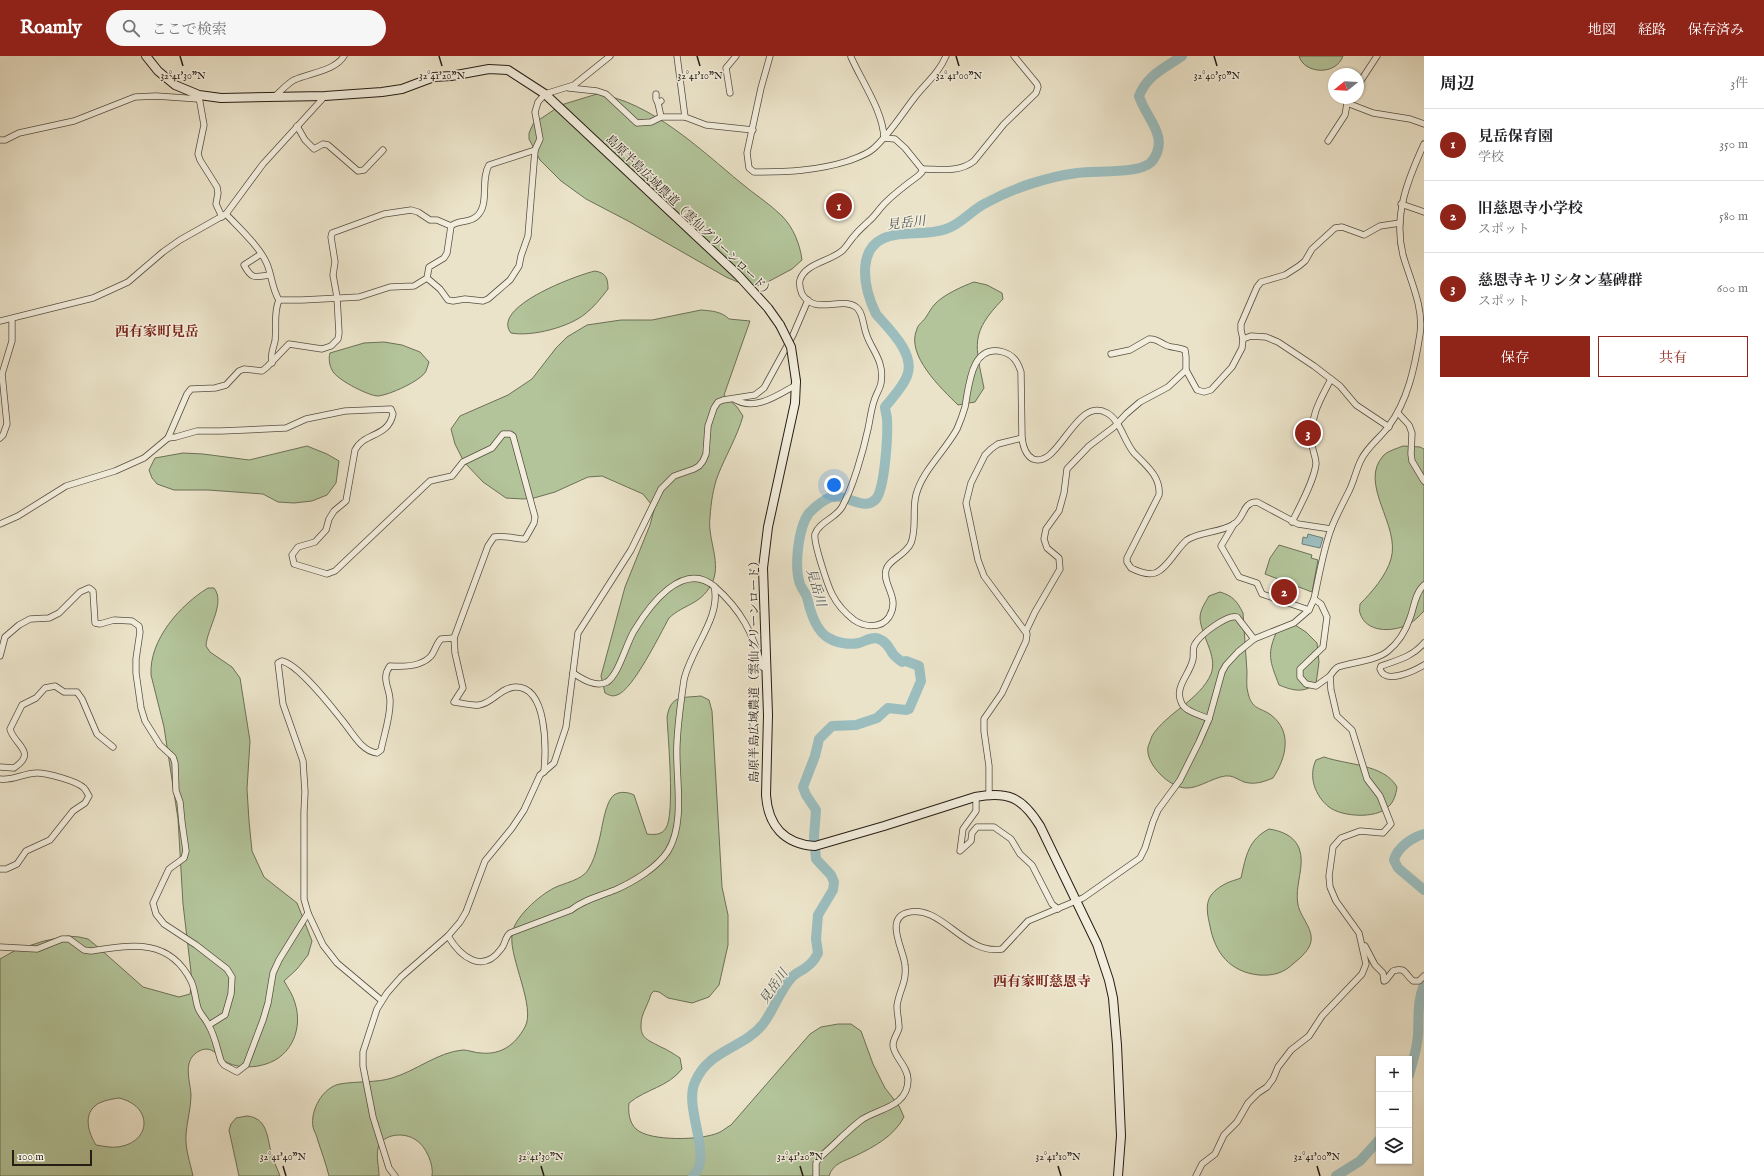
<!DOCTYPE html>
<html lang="ja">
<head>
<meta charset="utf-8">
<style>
  :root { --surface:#fff; --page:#f6f6f6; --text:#202124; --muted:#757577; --line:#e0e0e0; --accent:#8f2418 }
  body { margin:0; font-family:"IM FELL English","Noto Serif JP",serif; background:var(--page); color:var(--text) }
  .controls { position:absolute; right:12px; bottom:12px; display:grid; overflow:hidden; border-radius:0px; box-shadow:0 1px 3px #0004 }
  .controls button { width:36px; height:36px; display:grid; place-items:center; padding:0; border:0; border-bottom:1px solid var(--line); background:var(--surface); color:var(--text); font:20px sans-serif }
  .compass { position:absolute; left:1328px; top:12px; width:36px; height:36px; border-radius:50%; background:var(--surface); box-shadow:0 1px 3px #0004; rotate:252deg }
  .scale { position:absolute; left:12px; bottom:10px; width:80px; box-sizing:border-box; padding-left:4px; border:2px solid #261d15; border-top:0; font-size:11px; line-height:14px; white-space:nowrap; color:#261d15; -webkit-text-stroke:3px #f2eddc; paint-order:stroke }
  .you { position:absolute; left:834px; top:429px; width:14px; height:14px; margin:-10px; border:3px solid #fff; border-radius:50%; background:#1a73e8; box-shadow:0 0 0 6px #1a73e833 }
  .badge { display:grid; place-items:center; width:26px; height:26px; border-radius:50%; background:var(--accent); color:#fff; font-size:13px; font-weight:700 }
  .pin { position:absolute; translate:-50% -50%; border:2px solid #fff; box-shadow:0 1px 4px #0006 }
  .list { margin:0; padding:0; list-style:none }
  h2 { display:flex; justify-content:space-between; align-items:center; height:52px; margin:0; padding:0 16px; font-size:17px }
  h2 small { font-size:13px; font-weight:400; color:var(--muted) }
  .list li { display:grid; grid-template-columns:26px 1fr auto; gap:12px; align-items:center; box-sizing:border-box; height:72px; padding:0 16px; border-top:1px solid var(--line) }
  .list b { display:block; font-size:15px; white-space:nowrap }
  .list p { margin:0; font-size:13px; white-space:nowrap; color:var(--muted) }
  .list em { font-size:13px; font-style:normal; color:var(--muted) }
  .actions { display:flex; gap:8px; padding:12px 16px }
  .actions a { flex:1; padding:9px 0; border:1px solid var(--accent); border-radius:0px; text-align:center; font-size:14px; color:var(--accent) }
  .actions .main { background:var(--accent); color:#fff }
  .icon { flex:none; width:22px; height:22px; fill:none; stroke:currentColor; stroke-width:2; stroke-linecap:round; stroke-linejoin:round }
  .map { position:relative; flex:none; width:1424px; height:1120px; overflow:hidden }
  header { display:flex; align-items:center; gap:24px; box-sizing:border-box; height:56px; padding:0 20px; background:var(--accent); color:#fff }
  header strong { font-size:19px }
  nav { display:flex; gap:22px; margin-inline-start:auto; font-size:14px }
  .search { width:280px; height:36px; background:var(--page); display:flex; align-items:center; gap:10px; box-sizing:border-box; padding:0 14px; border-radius:22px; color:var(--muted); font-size:15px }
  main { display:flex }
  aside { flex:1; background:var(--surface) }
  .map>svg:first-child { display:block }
  .green { fill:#b3c49a; stroke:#6c7058; fill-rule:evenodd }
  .water { fill:#9bbdbe; stroke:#6c7d7a }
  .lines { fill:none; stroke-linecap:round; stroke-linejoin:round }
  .river { stroke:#9bbdbe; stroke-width:10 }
  .street-casing { stroke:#574e42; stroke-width:7 }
  .secondary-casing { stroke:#261d15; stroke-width:10 }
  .street { stroke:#f2eddc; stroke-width:5.5 }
  .secondary { stroke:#f2eddc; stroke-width:8 }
  .secondary-bridge-casing { stroke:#261d15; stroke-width:10; stroke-linecap:butt }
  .secondary-bridge { stroke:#f2eddc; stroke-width:8 }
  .ticks { fill:none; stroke:#261d15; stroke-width:1.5 }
  .labels { text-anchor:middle; stroke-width:3; stroke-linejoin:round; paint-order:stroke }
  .street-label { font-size:12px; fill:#261d15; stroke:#f2eddc }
  .water-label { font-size:13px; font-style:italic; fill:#4f5550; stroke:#f2eddc }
  .quarter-label { font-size:14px; font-weight:bold; fill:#7a1f14; stroke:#f2eddc }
  .ticks-label { font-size:10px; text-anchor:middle; fill:#261d15; stroke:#f2eddc; stroke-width:3; stroke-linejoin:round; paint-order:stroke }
</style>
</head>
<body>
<header>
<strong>Roamly</strong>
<div class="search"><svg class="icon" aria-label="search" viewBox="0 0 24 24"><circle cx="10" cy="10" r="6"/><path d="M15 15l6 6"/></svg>ここで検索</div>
<nav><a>地図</a><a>経路</a><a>保存済み</a></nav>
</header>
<main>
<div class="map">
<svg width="1424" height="1120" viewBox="0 0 1424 1120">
  <rect width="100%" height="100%" fill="#ebe3c9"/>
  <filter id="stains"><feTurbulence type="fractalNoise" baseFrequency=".005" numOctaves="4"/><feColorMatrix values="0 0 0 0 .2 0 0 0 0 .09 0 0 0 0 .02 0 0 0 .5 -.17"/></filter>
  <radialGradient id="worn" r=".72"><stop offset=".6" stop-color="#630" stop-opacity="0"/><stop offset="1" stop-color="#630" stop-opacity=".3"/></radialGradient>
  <g class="green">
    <path d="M1299,0H1343C1336,20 1304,18 1299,0Z"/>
    <path d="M597,38C650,45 701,94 741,127C754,138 770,148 782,160C793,171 800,188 802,204L792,213L762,229L747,230L726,221L630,166L586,143L561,125L540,104L529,83V77L533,68L561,49Z"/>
    <path d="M595,215C606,217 608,222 608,233C601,242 594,251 585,258C569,271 532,281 511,277C490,251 577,219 595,215Z"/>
    <path d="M974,226L987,229L1002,237L1003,243C970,277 975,288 984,332L975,346L958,349C942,333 905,299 917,273C918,268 924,265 926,261C929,257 931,252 935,248C943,239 963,230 974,226Z"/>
    <path d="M701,254C711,255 721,255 729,263L750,265L724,339L737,351L743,360C737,381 726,399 718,419C713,432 711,447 710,461C707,484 723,508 711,529C700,549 684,548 669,562C660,578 633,634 617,639C612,641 609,639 605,637L601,620L625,531L650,469L654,454L651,448L643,438L602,420L588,421L555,436L534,442L523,443L506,442L483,426L464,406L455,388L451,373L460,360L508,339L532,323L556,292L567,281L587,269L621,264H652Z"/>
    <path d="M384,286L402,289L420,296L429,306C428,309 427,312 426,315C421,325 389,339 378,340C369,340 340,325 334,317C330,312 328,304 330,297L364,287Z"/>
    <path d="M307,390L327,398L339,405L336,427L327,439L312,445L294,447L278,446L263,438L208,434H174L157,428L152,422L149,414L155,402L183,397L203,398L249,404Z"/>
    <path d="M1403,390L1420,391L1424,393V555C1419,560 1414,566 1407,569C1392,576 1366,577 1360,557C1359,555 1360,551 1360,548C1372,536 1386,520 1391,503C1401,469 1357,427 1384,399C1388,395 1398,392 1403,390Z"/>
    <path d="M1279,489L1312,499L1311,502L1318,504L1312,536L1265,518L1270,502Z"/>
    <path d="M208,532H214C226,547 207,572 206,590L210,596L232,611L240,622L250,685L247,733L249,765L252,795L264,821L297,847L312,885L308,899L297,913L284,925C288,932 293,939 295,947C303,972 292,1000 266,1008C254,1012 239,1012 228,1007C218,1002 213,988 199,995C182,1004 190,1024 191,1039C191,1052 187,1065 186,1078C185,1093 190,1106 193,1120H0V903L16,894L44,885L68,880L79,881L88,883L99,892L143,931L179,941L190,938L191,932V916L183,848L178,763L164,671L151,619C149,584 180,549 208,532ZM119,1042C153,1050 152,1086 118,1091C111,1092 103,1090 96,1089C89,1078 83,1060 95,1050C100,1045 112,1043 119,1042Z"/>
    <path d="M1220,536C1233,540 1237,545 1243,557C1244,577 1246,596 1247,616C1247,622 1246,631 1248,637C1252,654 1260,651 1271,659C1293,676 1286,702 1273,722C1263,726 1255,729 1244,726C1239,724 1235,721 1230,720C1218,718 1199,733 1186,732C1170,732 1145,708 1148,691C1149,688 1151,683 1152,680C1166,657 1200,644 1211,618C1218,600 1201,580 1200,562C1200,554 1205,547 1209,540Z"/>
    <path d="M1295,569L1306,576L1317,587L1319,606L1316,628C1303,637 1294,635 1279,629C1270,605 1266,598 1278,573Z"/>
    <path d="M701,640L709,644L712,655L722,831L728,859V889L719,929L709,941L692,947L668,942L659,936L654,935L651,938C649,946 644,954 642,961C638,982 646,983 661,991C668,994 674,998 680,1002L682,1013C668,1031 646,1033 629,1047C628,1056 629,1066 636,1073C650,1086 702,1084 718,1077C723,1075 727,1071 731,1069L810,978L821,971L838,968H851L861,975L873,1008L885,1032L899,1050L904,1061C894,1080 874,1091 855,1100C845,1105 833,1107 829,1120H432C434,1109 426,1090 416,1084C405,1076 383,1077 378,1092C376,1101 379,1111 379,1120H329C326,1108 322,1097 318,1085C317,1080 314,1075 313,1071C310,1054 323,1031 340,1028C357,1025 376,1027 392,1022C416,1015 438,996 463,994C469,994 475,997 481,997C501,999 515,989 525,971C536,951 509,902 512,879C513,862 540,839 554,832C564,827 582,824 588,814C593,806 596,797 598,788C602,777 604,747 614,739C620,735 628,736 634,739L647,778C654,779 662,779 666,772C675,758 668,681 667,661C671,639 681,642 701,640Z"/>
    <path d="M1324,701C1347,709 1384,708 1397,731C1396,738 1394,746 1388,751C1376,763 1342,761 1329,751C1315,740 1308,720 1316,704Z"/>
    <path d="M1269,773C1282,775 1294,780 1299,792C1306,809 1294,830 1298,849C1301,863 1317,876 1309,891C1306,897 1299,903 1294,907C1284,917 1273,920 1259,919C1230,916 1215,897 1210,870C1205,849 1205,838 1227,827C1231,825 1236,824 1241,822C1246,800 1248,784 1269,773Z"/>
    <path d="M247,1060C267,1062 267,1080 271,1096C273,1104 277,1112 280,1120H239L229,1074L231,1068L236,1062Z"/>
  </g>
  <path class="water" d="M1308,478L1323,482L1320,492L1302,488L1303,481L1307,482Z"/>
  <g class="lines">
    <g class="river">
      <path d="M1424,778C1412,781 1397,792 1394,804L1398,812L1424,834"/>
      <path d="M1409,1019C1413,1006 1417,993 1418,979C1419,962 1417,945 1424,929"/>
      <path d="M693,1120C714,1101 683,1052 695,1026C709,993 743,993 763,968C774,954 779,935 792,921C797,916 804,914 809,909C813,906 816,901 818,897L816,883L818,859L833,834L834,826L831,819L816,803L814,781L816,754L806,739L803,731L815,700L819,683L832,670L856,669L877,662L888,652L906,654L909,653L921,625L919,610L906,605L902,606C899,603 895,601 893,598C889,592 887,586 879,583C873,580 865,585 859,587C849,589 836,587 827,581C815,573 810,555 807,541C805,536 802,533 800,528C794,511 798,472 809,457C813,453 820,447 825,444C844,432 862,458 876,443C885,432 888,378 887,363C887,359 885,355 885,351C892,342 903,331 907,320C916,298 889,273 876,258C863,231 854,185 895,179C912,176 929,179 946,173C962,168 971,154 986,147C1013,132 1047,121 1077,117C1095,114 1143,119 1153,104C1170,80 1145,61 1139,40C1147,19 1165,12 1182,0"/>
      <path d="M1336,1120L1360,1105L1379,1084"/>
    </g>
    <defs>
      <g id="street">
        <path d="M677,0L685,61L706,69L753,74"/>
        <path d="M770,0L761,32L747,97L749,112L754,116C787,116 816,115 848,105C856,102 866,99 873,93C889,79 901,59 915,41C926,27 939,17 946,0"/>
        <path d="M851,1C862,26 883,55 884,82"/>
        <path d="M1358,29L1377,0"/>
        <path d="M569,32L597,35L606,38L637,67L651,66L661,61H685"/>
        <path d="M730,37L726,12L736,0"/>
        <path d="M656,38V43L658,47"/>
        <path d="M275,40C281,35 287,28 294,24C309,17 335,15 344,0"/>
        <path d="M199,41L204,69L198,98L200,104L217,131L218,137L216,148L222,161"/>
        <path d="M1347,47L1373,57L1410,63L1424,68"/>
        <path d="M661,61L658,47L661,45"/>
        <path d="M297,70L305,84L314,93L323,88L328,89L358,115L364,114L383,94"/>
        <path d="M884,82L895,83L905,92L922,113"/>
        <path d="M0,84H5L19,77L74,65L135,41L156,40L199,43"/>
        <path d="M1328,85L1345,59L1348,42"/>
        <path d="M922,113V116L918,120C907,128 895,137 885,147C879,153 875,160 869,165C864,170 859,174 855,179C851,183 847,190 843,194C832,205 805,207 800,224C799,228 800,233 802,238C815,260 841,240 856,251C863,256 863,269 866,277C869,288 877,297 880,308C882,314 882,320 881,327C880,333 876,338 874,345C871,354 870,364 868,373C863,396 853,431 842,451C836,462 819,466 815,478C813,486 828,530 832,538C837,548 845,557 854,564C864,571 881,573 889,561C901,542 882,529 886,514C888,504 906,499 911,487C917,472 912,454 916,439C922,415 945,395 957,373C960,366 963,358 965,351C969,330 971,287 1003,296C1014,299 1018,307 1021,316L1022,382C1023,390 1025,399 1033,403C1059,413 1076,339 1107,357C1120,364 1124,385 1134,397C1146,409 1161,421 1159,439L1127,502V506L1131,512C1137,515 1148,519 1155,517C1167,513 1177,492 1187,484C1201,475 1220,477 1234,468C1245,462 1242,446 1257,446L1298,468L1331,473"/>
        <path d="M922,113C939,113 959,117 974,105L1004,68L1036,37L1038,31L1037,28L1014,0"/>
        <path d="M1401,148L1424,156"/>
        <path d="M226,158C239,172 260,191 267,208C272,220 272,233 279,244H302L359,241L390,231L414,230L427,222L429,211L444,202L447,197L451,170C459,163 469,168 477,160C490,148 480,124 489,109L535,94"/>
        <path d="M261,198L244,209C252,224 255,221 270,219"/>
        <path d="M427,222L440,233L448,244L453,245L465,243L483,245L488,243L510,224L519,210L521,200L528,180L535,94L540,83L535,56L538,46L545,38L574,29L610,0"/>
        <path d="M0,265L93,242L128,226L163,196L180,184L226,158L263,108L325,40"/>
        <path d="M1243,283L1251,280L1266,281L1278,286L1314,310L1340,330L1356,349L1389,371"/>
        <path d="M1111,298L1130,294L1149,283C1157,282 1161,288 1168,290C1174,292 1179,291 1185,294L1186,301V314"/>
        <path d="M272,307C270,298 273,294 275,285C277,271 273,258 279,244"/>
        <path d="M734,343C755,356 778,339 796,329"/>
        <path d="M1398,357L1409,369L1412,377L1411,398L1412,405L1424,425"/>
        <path d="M0,382L3,379L7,368L2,318L12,285V263"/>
        <path d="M168,382L176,381L197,375H221L286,372L306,363L345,355L391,353L393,358C388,382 364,376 355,394L346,445L334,455L329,463L326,474L315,486L298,491L292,499L294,508L327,518L335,515L430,425L452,420L463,406L492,392L503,378H510L513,380L535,461L534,467L525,483C515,483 504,479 494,481L488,490L454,582L455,597L463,632L454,646C462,647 472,650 479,649C493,647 500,632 515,631C548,630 546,694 544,716"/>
        <path d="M1292,466C1300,450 1314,425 1316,408C1316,401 1312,394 1312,387C1311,358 1318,348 1331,323"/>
        <path d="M0,468L18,460L66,430L115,415L144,402L168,382L187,338L191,333L215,332L226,329L239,315L244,313L262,315L267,311L289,288L322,293L331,290L338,283L339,277L337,241L333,219L335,206L331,181L332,177L384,158L411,154L418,156L430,164H437L451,170"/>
        <path d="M1234,468L1221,490L1239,521L1257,527L1262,538L1309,554"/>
        <path d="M1314,543L1321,548L1327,561L1323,591L1300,613V621L1306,628L1316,630L1330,620"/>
        <path d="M1026,575L1035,556L1060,513L1059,502L1047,492L1044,483L1046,473L1059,455L1064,437L1067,413L1089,390L1114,371L1126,358L1140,346L1168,331L1186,314L1197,334L1204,336L1211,334L1232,311L1242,292L1243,283L1241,274V268L1257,231L1261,226L1285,219L1299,210L1305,205L1312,193L1335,172L1342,171L1364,179L1380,170L1400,167"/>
        <path d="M1424,587C1412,601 1398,604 1381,610L1380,613C1385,629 1414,615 1424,609"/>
        <path d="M0,600L5,581L19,569L30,563L49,562L59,557L80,536L89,532L93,535L95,567L100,568L114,564L132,565L139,570L140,576L136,603V617L141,652L145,665L160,689L173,701L175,707L176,735L180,746L182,767L186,795L184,802L169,813L153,847L156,858L164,868L196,889L227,913L232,921L231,938L225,959L209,969"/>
        <path d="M573,617C582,623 596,632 607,626C619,618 626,588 634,575C649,550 683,503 715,531C741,554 753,577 762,611L767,613"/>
        <path d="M1209,663C1201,659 1186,656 1182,648C1173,631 1190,619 1193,603C1194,598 1192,593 1195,588C1200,579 1227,558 1237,561L1254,583"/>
        <path d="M0,711L14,712C38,696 14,689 10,673L22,649L36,642L45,632L55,630L64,636H77L82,643L97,678L113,691"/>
        <path d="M0,723C13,725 24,717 37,717C47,717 77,725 84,732C86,734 87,737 89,740L85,747L73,755L50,784L26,795L17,808L6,813H0"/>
        <path d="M989,739V710L984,675V663L1002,637L1026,585L1027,578L984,520L978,504L966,447L971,427L985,399L991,393L998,388L1022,382"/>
        <path d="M976,741V755L963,773L960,795L971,785L972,777L977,771H994L1011,783L1020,798L1032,809L1052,848L1058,853"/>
        <path d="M448,880C460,900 482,919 501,893C506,888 504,882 510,877L571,854C583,844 600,840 615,834C633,826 657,812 668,795C686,766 675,720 677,687C678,666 681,644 684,624C690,594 722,561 714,530"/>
        <path d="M1365,890L1375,909L1383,917L1384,925L1386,924L1393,915C1406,911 1404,917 1413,925H1419L1424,920"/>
        <path d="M0,891L37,893L62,883H69L84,894L91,895C130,889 169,881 191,925C195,933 195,943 198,952C200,958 206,963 209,970C215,980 217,993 221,1005L224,1009L237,1016L246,1009L263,964L268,947L273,917L279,904L308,857"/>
        <path d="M381,944L337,907L323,889L308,857L304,843V756L305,736L303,705L283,648L278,607L282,605C299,609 330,649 342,664C352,676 361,695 377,697L381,694C384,679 390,662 390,647C391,633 380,623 390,610C403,611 422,610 431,600C435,595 436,588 441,583L454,582"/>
        <path d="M395,1120L389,1112L373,1061L363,1010V996L377,953L387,937L401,921L448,880L460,866L466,856L485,805L512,772L524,754L540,719L554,707L566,671L578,577L631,494L661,433L674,420L694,413L699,410L703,405L706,398L708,370L714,352L718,346L723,344L755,339L764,332L793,279L808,244"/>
        <path d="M816,1120V1107L819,1102C833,1090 846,1076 860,1065C875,1053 908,1052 908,1024C908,1010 893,1000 893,989C893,983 898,977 899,972C899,965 897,957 897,950C899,934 907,927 905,909C904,895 885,864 906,857C941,846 964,900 1002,893L1028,865L1083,842L1140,802L1145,792L1153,766L1158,754L1180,724L1199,686L1209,663L1222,616L1226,609L1238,596L1254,583L1294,567L1309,554L1314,543C1319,520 1323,495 1331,473C1336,460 1343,447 1349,435C1354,425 1356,414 1361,404C1367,391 1380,382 1388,371C1408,345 1415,310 1420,278C1424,251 1410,224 1403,199C1393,159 1408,123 1424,88"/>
        <path d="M1196,1120L1202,1108L1215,1098L1224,1079L1237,1066L1248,1047L1258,1037L1267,1031L1273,1023L1278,1011L1291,994L1309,980L1322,960L1362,918L1366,908L1359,877L1336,845L1330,831L1329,820L1333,791L1341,782L1360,775L1383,777L1391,768L1380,740L1367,723L1352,674L1337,660L1331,634L1330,620C1332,617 1335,613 1338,611C1352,606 1376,605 1388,595C1398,587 1406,574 1410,562C1414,552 1415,537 1424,529"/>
      </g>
      <g id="secondary">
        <path d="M146,0L158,15L175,29L199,39L221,42L325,40L382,36L402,33L434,21L451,20L489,13L508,14L545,38L738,219L768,252L780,269"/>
        <path d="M796,325L795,347L768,471L763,512L768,659L766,739C768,769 784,788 815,790L884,770L975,741C1008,735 1022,741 1040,770L1097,888L1109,924L1113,942L1117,989L1121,1080L1118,1120"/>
      </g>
    </defs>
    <use href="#street" class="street-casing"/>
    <use href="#secondary" class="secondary-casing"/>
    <use href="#street" class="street"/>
    <use href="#secondary" class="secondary"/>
    <defs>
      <path id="secondary-bridge" d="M780,269L791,291L796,325"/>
    </defs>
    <use href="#secondary-bridge" class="secondary-bridge-casing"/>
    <use href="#secondary-bridge" class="secondary-bridge"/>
  </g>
  <path class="ticks" d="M180,0L183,10M439,0L442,10M697,0L700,10M956,0L959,10M1214,0L1217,10M283,1110L286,1120M541,1110L544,1120M800,1110L803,1120M1058,1110L1061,1120M1317,1110L1320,1120"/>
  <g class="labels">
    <g class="street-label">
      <text transform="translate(690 160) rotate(44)" y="4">島原半島広域農道（雲仙グリーンロード）</text>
      <text transform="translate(754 613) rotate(-90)" y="4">島原半島広域農道（雲仙グリーンロード）</text>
    </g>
    <g class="water-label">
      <text transform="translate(906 166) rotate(-7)" y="5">見岳川</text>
      <text transform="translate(817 531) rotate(74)" y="5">見岳川</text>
      <text transform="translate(773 930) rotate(-55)" y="5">見岳川</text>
    </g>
    <g class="quarter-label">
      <text x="157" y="280">西有家町見岳</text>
      <text x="1042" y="930">西有家町慈恩寺</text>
    </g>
  </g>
  <g class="ticks-label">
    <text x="183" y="23">32°41'30"N</text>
    <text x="442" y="23">32°41'20"N</text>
    <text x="700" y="23">32°41'10"N</text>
    <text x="959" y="23">32°41'00"N</text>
    <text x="1217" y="23">32°40'50"N</text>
    <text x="283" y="1104">32°41'40"N</text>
    <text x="541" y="1104">32°41'30"N</text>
    <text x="800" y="1104">32°41'20"N</text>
    <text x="1058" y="1104">32°41'10"N</text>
    <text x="1317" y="1104">32°41'00"N</text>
  </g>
  <rect width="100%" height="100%" filter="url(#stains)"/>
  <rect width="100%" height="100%" fill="url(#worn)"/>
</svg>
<div class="controls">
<button>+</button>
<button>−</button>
<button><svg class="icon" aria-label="layers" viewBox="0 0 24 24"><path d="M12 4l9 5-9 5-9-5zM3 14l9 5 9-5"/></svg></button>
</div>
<svg class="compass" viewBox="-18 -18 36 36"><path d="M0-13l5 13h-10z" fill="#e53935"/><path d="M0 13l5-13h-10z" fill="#757577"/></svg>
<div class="scale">100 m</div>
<div class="you"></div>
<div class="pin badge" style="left:839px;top:150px">1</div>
<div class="pin badge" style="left:1284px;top:536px">2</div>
<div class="pin badge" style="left:1308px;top:377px">3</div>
</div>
<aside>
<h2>周辺<small>3件</small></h2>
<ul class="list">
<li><span class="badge">1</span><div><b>見岳保育園</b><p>学校</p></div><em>350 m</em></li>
<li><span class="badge">2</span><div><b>旧慈恩寺小学校</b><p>スポット</p></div><em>580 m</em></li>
<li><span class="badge">3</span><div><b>慈恩寺キリシタン墓碑群</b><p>スポット</p></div><em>600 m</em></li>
</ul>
<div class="actions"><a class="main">保存</a><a>共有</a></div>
</aside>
</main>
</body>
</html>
